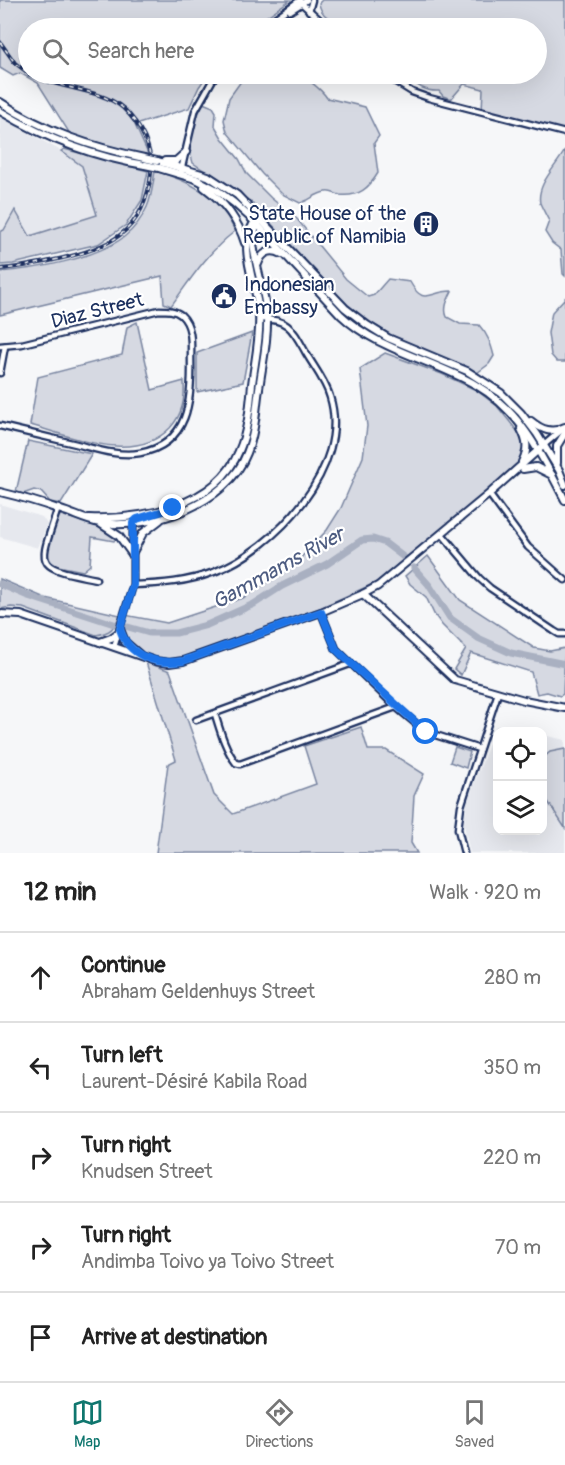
<!DOCTYPE html>
<html lang="en">
<head>
<meta charset="utf-8">
<style>
  :root { --surface:#fff; --page:#f2f2f2; --text:#222; --muted:#767676; --line:#e0e0e0; --accent:#0f766e }
  body { margin:0; font-family:Pangolin,sans-serif; background:var(--page); color:var(--text) }
  .controls { position:absolute; right:18px; bottom:18px; display:grid; overflow:hidden; border-radius:12px; box-shadow:0 6px 24px #0002 }
  .controls button { width:54px; height:54px; display:grid; place-items:center; padding:0; border:0; border-bottom:2px solid var(--line); background:var(--surface); color:var(--text); font:30px sans-serif }
  .stop { position:absolute; width:18px; height:18px; margin:-14px; border:4px solid #1a73e8; border-radius:50%; background:#fff }
  .stop.end { background:#1a73e8; border-color:#fff; box-shadow:0 2px 6px #0008 }
  .list { margin:0; padding:0; list-style:none }
  h2 { display:flex; justify-content:space-between; align-items:center; height:78px; margin:0; padding:0 24px; font-size:26px }
  h2 small { font-size:20px; font-weight:400; color:var(--muted) }
  .list li { display:grid; grid-template-columns:39px 1fr auto; gap:18px; align-items:center; box-sizing:border-box; height:90px; padding:0 24px; border-top:2px solid var(--line) }
  .list b { display:block; font-size:22px; white-space:nowrap }
  .list p { margin:0; font-size:20px; white-space:nowrap; color:var(--muted) }
  .list em { font-size:20px; font-style:normal; color:var(--muted) }
  .icon { flex:none; width:33px; height:33px; fill:none; stroke:currentColor; stroke-width:2; stroke-linecap:round; stroke-linejoin:round }
  .map { position:relative; flex:none; width:565px; height:853px; overflow:hidden }
  .search { position:absolute; background:var(--surface); box-shadow:0 6px 24px #0002; left:18px; right:18px; top:18px; height:66px; display:flex; align-items:center; gap:15px; box-sizing:border-box; padding:0 21px; border-radius:33px; color:var(--muted); font-size:22px }
  .sheet { height:528px; background:var(--surface) }
  nav { display:flex; justify-content:space-around; align-items:center; box-sizing:border-box; height:84px; border-top:2px solid var(--line); background:var(--surface); font-size:16px; color:var(--muted) }
  nav a { display:grid; justify-items:center; gap:3px }
  nav .on { color:var(--accent) }
  .map>svg:first-child { display:block }
  .built { fill:#e6e8ee }
  .green { fill:#d6d9e2; stroke:#7884a0; stroke-width:1.5 }
  .lines { fill:none; stroke-linecap:round; stroke-linejoin:round }
  .river { stroke:#a9b0c1; stroke-width:7 }
  .street-casing { stroke:#1b2f5e; stroke-width:9 }
  .secondary-casing { stroke:#1b2f5e; stroke-width:10 }
  .street { stroke:#fff; stroke-width:4.5 }
  .secondary { stroke:#fff; stroke-width:6 }
  .rail-casing { stroke:#1b2f5e; stroke-width:4 }
  .rail { stroke:#fff; stroke-width:1.5; stroke-dasharray:4.5; stroke-linecap:butt }
  .secondary-bridge-casing { stroke:#1b2f5e; stroke-width:10; stroke-linecap:butt }
  .secondary-bridge { stroke:#fff; stroke-width:6 }
  .route { stroke:#1a73e8; stroke-width:8 }
  .labels { text-anchor:middle; stroke-width:4.5; stroke-linejoin:round; paint-order:stroke }
  .poi-label { font-size:20px; fill:#1b2f5e; stroke:#fff; text-anchor:end }
  .street-label { font-size:20px; fill:#1b2f5e; stroke:#fff }
  .water-label { font-size:21px; font-style:italic; fill:#4d5c81; stroke:#fff }
</style>
</head>
<body>
<div class="map">
<svg width="565" height="853" viewBox="0 0 565 853">
  <rect width="100%" height="100%" fill="#f6f7f9"/>
  <filter id="ink" filterUnits="userSpaceOnUse"><feTurbulence type="fractalNoise" baseFrequency=".0167" numOctaves="2"/><feDisplacementMap in="SourceGraphic" scale="12" xChannelSelector="R" yChannelSelector="G"/><feConvolveMatrix kernelMatrix="1 2 1 2 8 2 1 2 1" color-interpolation-filters="sRGB"/></filter>
  <g filter="url(#ink)">
    <g class="built">
      <path d="M0,117L61,151L82,166L97,215L30,236L4,230L0,232Z"/>
      <path d="M0,504L42,517L47,524L38,548L0,537Z"/>
      <path d="M496,726L524,731L498,732V830H542L543,735L565,740V853H470L464,825L466,805Z"/>
    </g>
    <g class="green">
      <path d="M0,0H290L250,28H28V74H208L199,87L189,108L135,125L149,156L93,143L70,134L38,83L20,73L13,76L0,68Z"/>
      <path d="M322,0H565V132L482,111L483,89L464,84L451,99L443,96L439,91C423,92 414,83 402,74H536V28H351C339,22 321,20 319,3Z"/>
      <path d="M295,74H301C310,82 321,88 327,98L365,107L379,136L374,143L378,173C369,188 359,197 340,195C335,194 331,191 326,192C316,193 309,201 300,203L282,194L262,174L227,132L224,120L229,98L244,77H290Z"/>
      <path d="M203,103L213,107L216,112L215,126L222,138L239,159L247,174L271,198L297,219L346,279L368,297L374,295L388,279L410,282C424,307 429,291 452,291C448,299 443,308 447,317L460,324L479,325C488,335 491,344 494,356L489,364L477,373L391,335L355,313L250,201L193,163C186,144 195,121 203,103Z"/>
      <path d="M64,149L148,171L142,200L126,225L98,244L13,264L0,265V232L4,230L15,210L30,236L97,215L82,166L61,151Z"/>
      <path d="M565,150V276L563,274L561,250L552,243L545,232L549,221C546,215 542,208 540,203C536,184 557,166 565,150Z"/>
      <path d="M155,171C190,181 218,195 234,229V232C208,252 190,280 171,306L164,303L162,276L0,315V272C36,269 95,259 124,237C133,230 142,218 147,207C152,196 153,183 155,171Z"/>
      <path d="M565,298V362H557L551,355L548,333L552,312Z"/>
      <path d="M137,322L152,390L184,381C185,399 183,414 170,428C134,465 72,436 30,425L38,377L122,355L127,327Z"/>
      <path d="M252,333L243,382L197,392V353Z"/>
      <path d="M385,353L442,374L476,390L497,406L522,437L523,450L518,466L375,583L320,608L180,659C166,661 144,659 133,649C127,644 123,635 120,629L125,615L167,623L243,598L295,564L327,530L341,508L363,457L367,426L360,369Z"/>
      <path d="M28,441L92,454L61,504L50,502L41,492L34,490L23,494L16,492Z"/>
      <path d="M61,515L102,528L117,538L114,541L92,537L90,565L83,571L53,565L46,553L58,517Z"/>
      <path d="M428,556L460,600L534,648L550,651L565,648L563,694L560,696L547,692L537,694L531,672L471,653L461,675L454,669L466,649L442,625L434,614L426,597L410,584L405,576Z"/>
      <path d="M0,579L45,598L120,615C114,628 111,633 96,635L23,608L11,607L0,609Z"/>
      <path d="M146,662L170,671L214,795L233,814L316,784L304,746L361,727L368,750H386L424,774L414,796L411,843L417,853H156L168,764L176,760Z"/>
      <path d="M455,747L470,752L466,768L450,762Z"/>
      <path d="M565,749V828L543,794V758L550,752Z"/>
    </g>
    <g class="lines">
      <g class="river">
        <path d="M414,568L429,585L450,618L478,638L511,653L565,664"/>
        <path d="M0,584L28,596L114,624"/>
        <path d="M128,627L149,633H176L207,625L254,604L282,586L327,564L362,540L373,539L385,543L406,559"/>
      </g>
      <defs>
        <g id="street">
          <path d="M299,1L329,28"/>
          <path d="M290,11L307,0"/>
          <path d="M309,11L312,0"/>
          <path d="M261,28L300,0"/>
          <path d="M383,74L412,92L429,98L565,133"/>
          <path d="M181,171L195,111L216,74"/>
          <path d="M0,346L22,344L159,310C167,310 175,310 181,315C193,326 191,345 191,359C192,400 189,444 140,453C119,457 96,449 76,444C51,438 25,432 0,426"/>
          <path d="M0,373L5,346"/>
          <path d="M544,445L563,429"/>
          <path d="M489,494L528,547L565,580"/>
          <path d="M58,508C39,567 32,566 96,579"/>
          <path d="M133,523L137,519L152,514"/>
          <path d="M442,534L479,578L490,588L554,631L559,634H565"/>
          <path d="M133,585C161,584 188,582 214,572C275,549 352,467 330,397C326,382 314,367 306,353C293,330 289,318 259,319"/>
          <path d="M321,612L336,649L396,707L426,732L479,749"/>
          <path d="M114,647L133,585V523"/>
          <path d="M215,714C220,730 225,749 236,763L240,764L396,707"/>
          <path d="M196,720L350,664"/>
          <path d="M464,853L458,829L461,806L498,693"/>
        </g>
        <g id="secondary">
          <path d="M0,102C45,132 92,147 144,158"/>
          <path d="M0,111C45,138 93,157 145,165"/>
          <path d="M157,161L208,176L237,195L345,308L367,325L388,338L467,371L501,393L521,413L537,434L559,470L565,485"/>
          <path d="M165,161H176L186,152"/>
          <path d="M159,168L196,179L217,190L234,203L254,221L341,315C379,351 432,359 476,385C521,411 542,456 565,500"/>
          <path d="M204,187C223,201 238,220 245,243"/>
          <path d="M258,264C262,252 271,248 282,254"/>
          <path d="M531,421C542,430 552,434 565,427"/>
          <path d="M521,429C527,441 529,449 522,462"/>
          <path d="M557,463V446L565,433"/>
          <path d="M523,469L536,467L552,475"/>
          <path d="M0,492C21,497 41,503 61,510C74,514 87,521 100,523C151,530 227,505 247,453C256,431 256,405 260,382C263,361 268,339 267,318C266,293 255,268 253,242L254,232L259,221"/>
          <path d="M89,518C141,520 217,506 239,451C248,431 250,406 252,384C255,360 261,335 259,311C256,283 235,243 257,219"/>
          <path d="M101,524L119,536L132,554"/>
          <path d="M132,554L143,533L160,520"/>
          <path d="M363,594L455,680L524,700L565,708"/>
          <path d="M0,614L21,615L155,661L169,663L183,661L321,612L363,594L378,586L489,494L544,445"/>
          <path d="M120,629L125,642L139,654"/>
          <path d="M100,642L111,638L118,633"/>
        </g>
      </defs>
      <use href="#street" class="street-casing"/>
      <use href="#secondary" class="secondary-casing"/>
      <use href="#street" class="street"/>
      <use href="#secondary" class="secondary"/>
      <defs>
        <g id="rail">
          <path d="M0,42L15,63L28,73"/>
          <path d="M0,269C18,268 36,264 54,260C107,249 145,233 151,173C153,149 141,125 123,108C99,88 57,89 29,74"/>
        </g>
      </defs>
      <use href="#rail" class="rail-casing"/>
      <use href="#rail" class="rail"/>
      <defs>
        <g id="secondary-bridge">
          <path d="M144,158L157,161"/>
          <path d="M145,165L159,168"/>
        </g>
      </defs>
      <use href="#secondary-bridge" class="secondary-bridge-casing"/>
      <use href="#secondary-bridge" class="secondary-bridge"/>
    </g>
  </g>
  <g class="lines" filter="url(#ink)">
    <path class="route" d="M173,508L137,519L133,523V585L120,629C129,657 156,665 183,661L321,612L336,649L341,654L426,732"/>
  </g>
  <defs>
    <symbol id="building-disc" viewBox="-11 -11 22 22"><circle r="9.5" fill="#1b2f5e" stroke="#fff"/><path d="M-4-6H4V6H1V3H-1V6H-4ZM-2.5-4.3h1.7v1.8h-1.7ZM.8-4.3h1.7v1.8H.8ZM-2.5-1h1.7V.8h-1.7ZM.8-1h1.7V.8H.8Z" fill="#fff"/></symbol>
    <symbol id="civic-disc" viewBox="-11 -11 22 22"><circle r="9.5" fill="#1b2f5e" stroke="#fff"/><path d="M-.6-6.5H3V-4.5H.6V-3L4-1V1h2V6H-6V1h2V-1L-.6-3ZM-1.2 2.5V6h2.4V2.5Z" fill="#fff"/></symbol>
  </defs>
  <g fill-rule="evenodd">
    <use href="#building-disc" x="411" y="209" width="30" height="30"/>
    <use href="#civic-disc" x="209" y="281" width="30" height="30"/>
  </g>
  <g class="labels">
    <g class="poi-label">
      <text x="406" y="220">State House of the<tspan x="406" dy="23">Republic of Namibia</tspan></text>
      <text x="244" y="291" text-anchor="start">Indonesian<tspan x="244" dy="23">Embassy</tspan></text>
    </g>
    <g class="street-label">
      <text transform="translate(97 310) rotate(-14)" y="7">Diaz Street</text>
    </g>
    <g class="water-label">
      <text transform="translate(278 568) rotate(-29)" y="7">Gammams River</text>
    </g>
  </g>
</svg>
<div class="controls">
<button><svg class="icon" aria-label="locate" viewBox="0 0 24 24"><circle cx="12" cy="12" r="6"/><path d="M12 2v4M12 18v4M2 12h4M18 12h4"/></svg></button>
<button><svg class="icon" aria-label="layers" viewBox="0 0 24 24"><path d="M12 4l9 5-9 5-9-5zM3 14l9 5 9-5"/></svg></button>
</div>
<div class="stop" style="left:426px;top:732px"></div>
<div class="stop end" style="left:173px;top:508px"></div>
<div class="search"><svg class="icon" aria-label="search" viewBox="0 0 24 24"><circle cx="10" cy="10" r="6"/><path d="M15 15l6 6"/></svg>Search here</div>
</div>
<section class="sheet">
<h2>12 min<small>Walk · 920 m</small></h2>
<ul class="list">
<li><svg class="icon" aria-label="ahead" viewBox="0 0 24 24"><path d="M12 20V5M6 11l6-6 6 6"/></svg><div><b>Continue</b><p>Abraham Geldenhuys Street</p></div><em>280 m</em></li>
<li><svg class="icon" aria-label="left" viewBox="0 0 24 24"><path d="M17 20v-9H6M10 6l-5 5 5 5"/></svg><div><b>Turn left</b><p>Laurent-Désiré Kabila Road</p></div><em>350 m</em></li>
<li><svg class="icon" aria-label="right" viewBox="0 0 24 24"><path d="M7 20v-9h11M14 6l5 5-5 5"/></svg><div><b>Turn right</b><p>Knudsen Street</p></div><em>220 m</em></li>
<li><svg class="icon" aria-label="right" viewBox="0 0 24 24"><path d="M7 20v-9h11M14 6l5 5-5 5"/></svg><div><b>Turn right</b><p>Andimba Toivo ya Toivo Street</p></div><em>70 m</em></li>
<li><svg class="icon" aria-label="arrive" viewBox="0 0 24 24"><path d="M6 21V4h12l-3 4 3 4H6"/></svg><div><b>Arrive at destination</b></div></li>
</ul>
</section>
<nav>
<a class="on"><svg class="icon" aria-label="map" viewBox="0 0 24 24"><path d="M3 6l6-2 6 2 6-2v14l-6 2-6-2-6 2zM9 4v14M15 6v14"/></svg>Map</a>
<a><svg class="icon" aria-label="directions" viewBox="0 0 24 24"><path d="M12 3l9 9-9 9-9-9zM9 14v-3h6M13 9l2 2-2 2"/></svg>Directions</a>
<a><svg class="icon" aria-label="saved" viewBox="0 0 24 24"><path d="M7 4h10v16l-5-4-5 4z"/></svg>Saved</a>
</nav>
</body>
</html>
